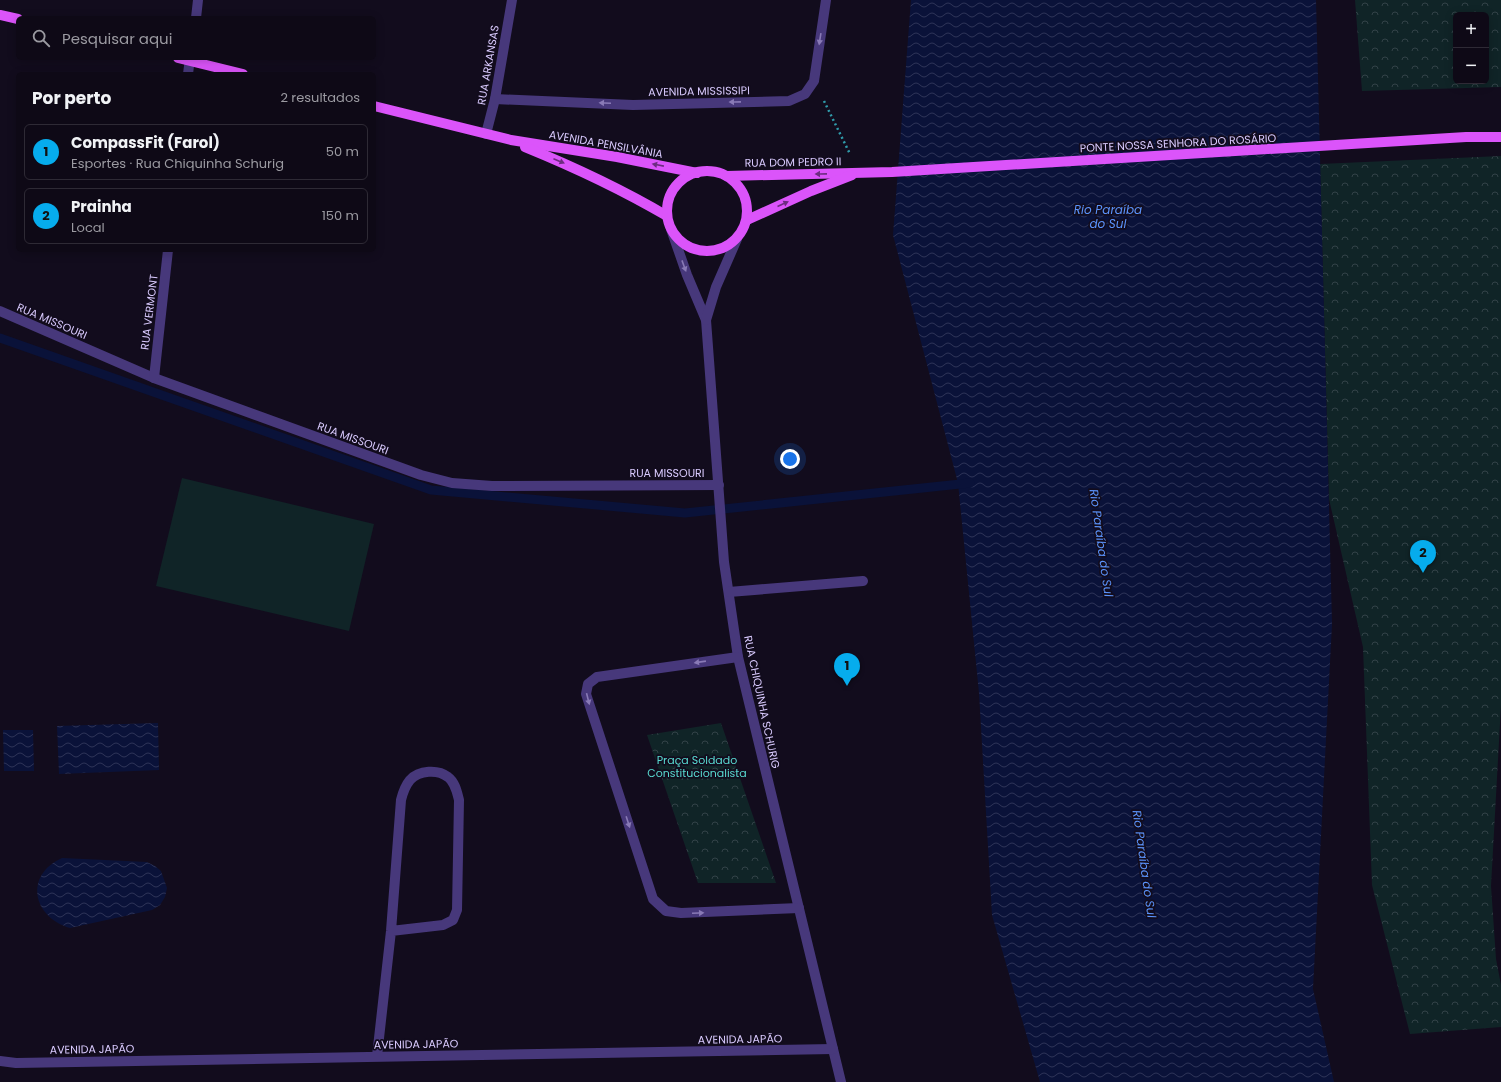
<!DOCTYPE html>
<html lang="pt">
<head>
<meta charset="utf-8">
<style>
  :root { --surface:#0e0916; --page:#1c1723; --text:#f1f3f6; --muted:#9b9aa1; --line:#2e2a35; --accent:#06aced }
  body { margin:0; font-family:Poppins,sans-serif; background:var(--page); color:var(--text) }
  .controls { position:absolute; right:12px; top:12px; display:grid; overflow:hidden; border-radius:6px; box-shadow:0 2px 10px #0003 }
  .controls button { width:36px; height:36px; display:grid; place-items:center; padding:0; border:0; border-bottom:1px solid var(--line); background:var(--surface); color:var(--text); font:20px sans-serif }
  .you { position:absolute; left:790px; top:459px; width:14px; height:14px; margin:-10px; border:3px solid #fff; border-radius:50%; background:#1a73e8; box-shadow:0 0 0 6px #1a73e833 }
  .badge { display:grid; place-items:center; width:26px; height:26px; border-radius:50%; background:var(--accent); color:#111; font-size:13px; font-weight:700 }
  .pin { position:absolute; translate:-50% -33px; filter:drop-shadow(0 1px 2px #0008) }
  .pin::after { content:''; position:absolute; top:21px; width:14px; height:12px; background:inherit; clip-path:polygon(0 0,100% 0,50% 100%) }
  .list { margin:0; padding:0; list-style:none }
  h2 { display:flex; justify-content:space-between; align-items:center; height:52px; margin:0; padding:0 16px; font-size:17px }
  h2 small { font-size:13px; font-weight:400; color:var(--muted) }
  .list li { display:grid; grid-template-columns:26px 1fr auto; gap:12px; align-items:center; box-sizing:border-box; height:56px; margin:0 8px 8px; padding:0 8px; border:1px solid var(--line); border-radius:6px }
  .list b { display:block; font-size:15px; white-space:nowrap }
  .list p { margin:0; font-size:13px; white-space:nowrap; color:var(--muted) }
  .list em { font-size:13px; font-style:normal; color:var(--muted) }
  .icon { flex:none; width:22px; height:22px; fill:none; stroke:currentColor; stroke-width:2; stroke-linecap:round; stroke-linejoin:round }
  .map { position:relative; flex:none; width:1501px; height:1082px; overflow:hidden }
  .search { position:absolute; background:var(--surface); box-shadow:0 2px 10px #0003; left:16px; top:16px; width:360px; height:44px; display:flex; align-items:center; gap:10px; box-sizing:border-box; padding:0 14px; border-radius:6px; color:var(--muted); font-size:15px }
  .panel { position:absolute; background:var(--surface); box-shadow:0 2px 10px #0003; left:16px; top:72px; width:360px; height:180px; border-radius:6px }
  .map>svg:first-child { display:block }
  .green { fill:#102427 }
  .park { fill:url(#park-crowns); fill-rule:evenodd }
  .water { fill:url(#water-waves) }
  .lines { fill:none; stroke-linecap:round; stroke-linejoin:round }
  .stream { stroke:#0a1239; stroke-width:9 }
  .path { stroke:#309cab; stroke-width:2.5; stroke-dasharray:2 3; stroke-linecap:butt }
  .minor { stroke:#47387b; stroke-width:10 }
  .major { stroke:#db54fa; stroke-width:10 }
  .oneway { fill:#897ab6 }
  .oneway2 { fill:#6c2c80 }
  .labels { text-anchor:middle; stroke-width:3.5; stroke-linejoin:round; paint-order:stroke }
  .street-label { font-size:11px; fill:#d9cafe; stroke:#120c1d }
  .park-label { font-size:11px; fill:#59dbd2; stroke:#120c1d }
  .water-label { font-size:12px; font-style:italic; fill:#5b93fb; stroke:#120c1d }
</style>
</head>
<body>
<div class="map">
<svg width="1501" height="1082" viewBox="0 0 1501 1082">
  <defs>
    <pattern id="park-crowns" width="20" height="18" patternUnits="userSpaceOnUse"><rect width="20" height="18" fill="#102427"/><path d="M2 6a3 3 0 1 1 6 0M12 15a3 3 0 1 1 6 0" fill="none" stroke="#324247"/></pattern>
    <pattern id="water-waves" width="16" height="10" patternUnits="userSpaceOnUse"><rect width="16" height="10" fill="#0a1239"/><path d="M0 5q4-4 8 0t8 0" fill="none" stroke="#2d3357"/></pattern>
  </defs>
  <rect width="100%" height="100%" fill="#120c1d"/>
  <path class="green" d="M182,478L374,524L349,631L156,586Z"/>
  <g class="park">
    <path d="M1355,0H1501V87L1362,91ZM1456,15H1486V81H1456Z"/>
    <path d="M1501,156V705L1491,886L1496,959L1501,985V1027L1410,1034L1372,885L1363,647L1329,499L1320,164Z"/>
    <path d="M721,723L776,883H698L647,735Z"/>
  </g>
  <g class="water">
    <path d="M911,0H1316L1332,624L1313,989L1334,1082H1040L992,915L979,693L958,483L893,235Z"/>
    <path d="M158,723L159,770L59,774L57,726Z"/>
    <path d="M3,730H33L34,771H4Z"/>
    <path d="M62,858L147,862L155,866L161,871L167,888L165,897L160,905L152,910L70,928C32,917 24,875 62,858Z"/>
  </g>
  <g class="lines">
    <path class="stream" d="M0,338L431,490L685,513L970,483"/>
    <path class="path" d="M824,101L850,154"/>
    <g class="minor">
      <path d="M196,18L198,0"/>
      <path d="M188,74L190,58"/>
      <path d="M495,99L633,105L789,101L805,94L814,81L826,0"/>
      <path d="M486,134L495,99L512,0"/>
      <path d="M671,229L687,275L706,320L724,562L738,657L841,1082"/>
      <path d="M0,311L154,378L421,475L452,483L492,486L719,485"/>
      <path d="M706,320L716,287L737,239"/>
      <path d="M154,378L168,250"/>
      <path d="M729,592L863,581"/>
      <path d="M738,657L597,677L588,684L586,694L653,899L666,911L681,913L799,908"/>
      <path d="M377,1056L391,931L401,800C403,792 405,786 410,780C419,770 438,769 448,777C455,782 457,792 459,800L457,910L453,920L443,925L391,931"/>
      <path d="M0,1061L16,1063L833,1049"/>
    </g>
    <g class="major">
      <path d="M0,15L18,19"/>
      <path d="M178,58L243,74"/>
      <path d="M374,106L511,140L617,157L697,173"/>
      <path d="M525,147C574,167 621,189 667,216"/>
      <circle cx="707" cy="211" r="40"/>
      <path d="M727,176L892,172L1466,137H1501"/>
      <path d="M747,220L811,191L852,175"/>
    </g>
  </g>
  <defs><path id="oneway-solid" d="M-6-.8H1V-3.2L6.5 0L1 3.2V.8H-6Z"/></defs>
  <g class="oneway">
    <use href="#oneway-solid" transform="translate(820 39) rotate(99)"/>
    <use href="#oneway-solid" transform="translate(735 102) rotate(179)"/>
    <use href="#oneway-solid" transform="translate(605 103) rotate(-178)"/>
    <use href="#oneway-solid" transform="translate(684 266) rotate(70)"/>
    <use href="#oneway-solid" transform="translate(700 662) rotate(172)"/>
    <use href="#oneway-solid" transform="translate(588 699) rotate(76)"/>
    <use href="#oneway-solid" transform="translate(628 822) rotate(72)"/>
    <use href="#oneway-solid" transform="translate(698 913) rotate(-3)"/>
  </g>
  <g class="oneway2">
    <use href="#oneway-solid" transform="translate(559 161) rotate(23)"/>
    <use href="#oneway-solid" transform="translate(658 165) rotate(-169)"/>
    <use href="#oneway-solid" transform="translate(821 174) rotate(179)"/>
    <use href="#oneway-solid" transform="translate(783 204) rotate(-24)"/>
  </g>
  <g class="labels">
    <g class="street-label">
      <text transform="translate(488 65) rotate(-80)" y="4">RUA ARKANSAS</text>
      <text transform="translate(699 91) rotate(-1)" y="4">AVENIDA MISSISSIPI</text>
      <text transform="translate(1178 143) rotate(-3)" y="4">PONTE NOSSA SENHORA DO ROSÁRIO</text>
      <text transform="translate(606 144) rotate(10)" y="4">AVENIDA PENSILVÂNIA</text>
      <text transform="translate(793 162) rotate(-1)" y="4">RUA DOM PEDRO II</text>
      <text transform="translate(149 312) rotate(-83)" y="4">RUA VERMONT</text>
      <text transform="translate(52 321) rotate(23)" y="4">RUA MISSOURI</text>
      <text transform="translate(353 438) rotate(20)" y="4">RUA MISSOURI</text>
      <text x="667" y="477">RUA MISSOURI</text>
      <text transform="translate(762 702) rotate(78)" y="4">RUA CHIQUINHA SCHURIG</text>
      <text transform="translate(740 1039) rotate(-1)" y="4">AVENIDA JAPÃO</text>
      <text transform="translate(416 1044) rotate(-1)" y="4">AVENIDA JAPÃO</text>
      <text transform="translate(92 1049) rotate(-1)" y="4">AVENIDA JAPÃO</text>
    </g>
    <g class="park-label">
      <text x="697" y="764">Praça Soldado<tspan x="697" dy="13">Constitucionalista</tspan></text>
    </g>
    <g class="water-label">
      <text x="1108" y="214">Rio Paraíba<tspan x="1108" dy="14">do Sul</tspan></text>
      <text transform="translate(1101 543) rotate(82)" y="4">Rio Paraíba do Sul</text>
      <text transform="translate(1144 864) rotate(82)" y="4">Rio Paraíba do Sul</text>
    </g>
  </g>
</svg>
<div class="controls">
<button>+</button>
<button>−</button>
</div>
<div class="you"></div>
<div class="pin badge" style="left:847px;top:686px">1</div>
<div class="pin badge" style="left:1423px;top:573px">2</div>
<div class="search"><svg class="icon" aria-label="search" viewBox="0 0 24 24"><circle cx="10" cy="10" r="6"/><path d="M15 15l6 6"/></svg>Pesquisar aqui</div>
<section class="panel">
<h2>Por perto<small>2 resultados</small></h2>
<ul class="list">
<li><span class="badge">1</span><div><b>CompassFit (Farol)</b><p>Esportes · Rua Chiquinha Schurig</p></div><em>50 m</em></li>
<li><span class="badge">2</span><div><b>Prainha</b><p>Local</p></div><em>150 m</em></li>
</ul>
</section>
</div>
</body>
</html>
